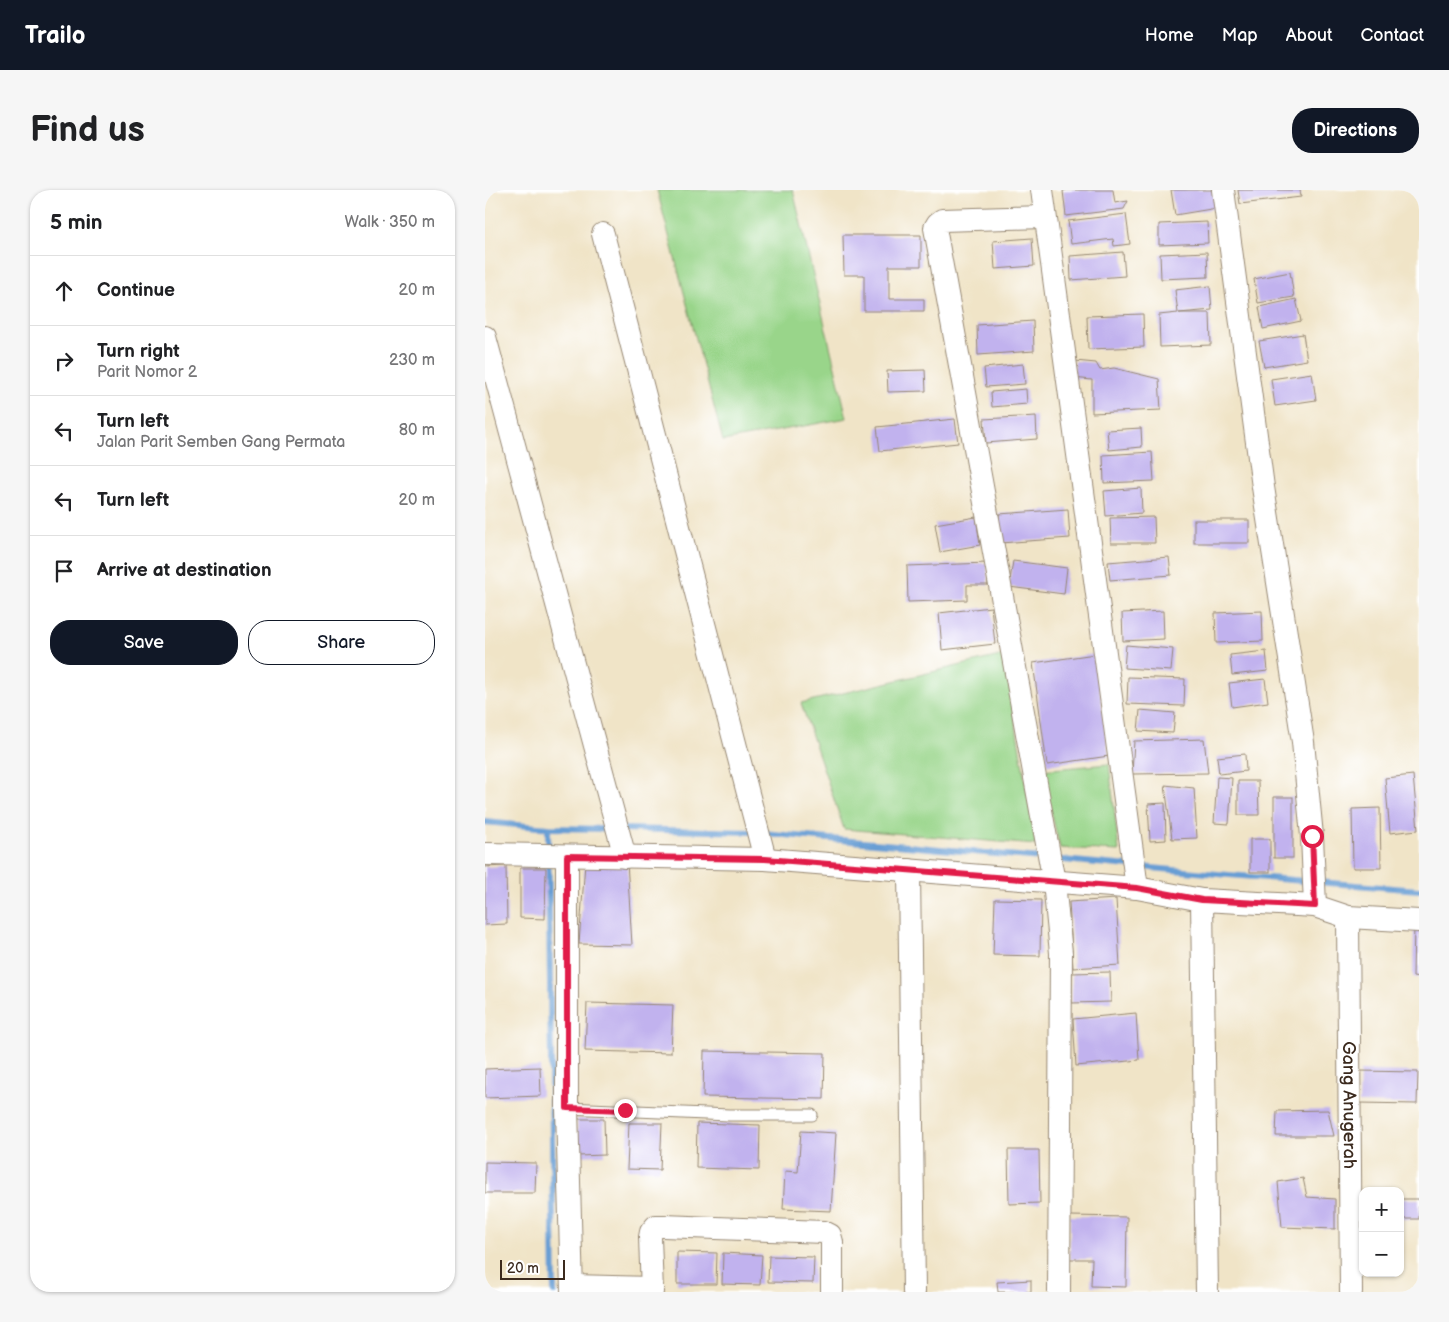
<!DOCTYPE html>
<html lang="en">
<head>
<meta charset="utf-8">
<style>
  :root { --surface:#fff; --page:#f6f6f6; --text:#202124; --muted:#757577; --line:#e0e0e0; --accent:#111827 }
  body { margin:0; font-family:"Balsamiq Sans",sans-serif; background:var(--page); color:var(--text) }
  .controls { position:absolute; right:15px; bottom:15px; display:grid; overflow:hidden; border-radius:10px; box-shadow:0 1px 4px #0004 }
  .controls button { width:45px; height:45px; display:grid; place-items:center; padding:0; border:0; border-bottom:1px solid var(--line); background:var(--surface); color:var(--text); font:25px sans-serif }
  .scale { position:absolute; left:15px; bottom:12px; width:65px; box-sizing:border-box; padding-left:5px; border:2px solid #3b2a1e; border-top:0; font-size:14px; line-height:18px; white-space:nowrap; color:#3b2a1e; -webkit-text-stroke:4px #fff; paint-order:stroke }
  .stop { position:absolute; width:15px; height:15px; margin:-11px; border:4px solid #e11d48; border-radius:50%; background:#fff }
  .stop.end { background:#e11d48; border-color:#fff; box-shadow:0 1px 5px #0008 }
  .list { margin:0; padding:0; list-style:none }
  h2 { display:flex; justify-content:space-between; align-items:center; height:65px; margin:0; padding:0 20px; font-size:21px }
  h2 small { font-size:16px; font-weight:400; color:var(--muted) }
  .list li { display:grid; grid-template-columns:32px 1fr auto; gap:15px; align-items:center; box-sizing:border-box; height:70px; padding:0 20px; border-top:1px solid var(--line) }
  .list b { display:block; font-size:19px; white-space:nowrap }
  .list p { margin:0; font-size:16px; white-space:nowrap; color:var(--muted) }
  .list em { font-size:16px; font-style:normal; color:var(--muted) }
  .actions { display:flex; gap:10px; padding:15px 20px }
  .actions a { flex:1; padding:11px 0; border:1px solid var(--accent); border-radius:20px; text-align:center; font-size:18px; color:var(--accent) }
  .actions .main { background:var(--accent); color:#fff }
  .icon { flex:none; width:28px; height:28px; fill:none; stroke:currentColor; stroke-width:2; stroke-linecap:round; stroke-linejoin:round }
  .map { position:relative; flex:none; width:934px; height:1102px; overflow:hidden; border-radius:20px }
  header { display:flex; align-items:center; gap:30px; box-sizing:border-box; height:70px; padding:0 25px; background:var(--accent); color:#fff }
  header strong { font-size:24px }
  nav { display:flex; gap:28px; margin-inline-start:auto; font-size:18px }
  .intro { display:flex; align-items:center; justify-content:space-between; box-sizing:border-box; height:120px; padding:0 30px }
  h1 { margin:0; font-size:35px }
  .button { padding:12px 22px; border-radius:20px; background:var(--accent); color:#fff; font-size:18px; font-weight:700 }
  main { display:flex; gap:30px; padding:0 30px }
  aside { flex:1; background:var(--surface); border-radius:20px; box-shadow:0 1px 4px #0004 }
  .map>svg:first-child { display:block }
  .green { fill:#99d58a; stroke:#6a8054 }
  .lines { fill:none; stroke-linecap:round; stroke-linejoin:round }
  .stream { stroke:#679ed4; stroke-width:6 }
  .building { fill:#c1b2ee }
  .service-casing { stroke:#968772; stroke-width:13 }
  .minor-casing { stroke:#968772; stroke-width:24 }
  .service { stroke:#fff; stroke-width:11 }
  .minor { stroke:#fff; stroke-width:22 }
  .route { stroke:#e11d48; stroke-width:6 }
  .labels { text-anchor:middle; stroke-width:4.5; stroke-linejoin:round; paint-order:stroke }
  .street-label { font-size:18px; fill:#3b2a1e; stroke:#fff }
</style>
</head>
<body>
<header>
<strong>Trailo</strong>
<nav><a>Home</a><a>Map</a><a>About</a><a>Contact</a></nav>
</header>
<div class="intro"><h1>Find us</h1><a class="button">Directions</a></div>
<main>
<aside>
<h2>5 min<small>Walk · 350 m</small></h2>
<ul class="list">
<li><svg class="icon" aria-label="ahead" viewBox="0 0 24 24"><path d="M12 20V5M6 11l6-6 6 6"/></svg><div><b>Continue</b></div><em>20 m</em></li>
<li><svg class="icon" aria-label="right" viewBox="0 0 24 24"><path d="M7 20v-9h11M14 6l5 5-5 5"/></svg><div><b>Turn right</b><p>Parit Nomor 2</p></div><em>230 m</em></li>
<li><svg class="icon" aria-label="left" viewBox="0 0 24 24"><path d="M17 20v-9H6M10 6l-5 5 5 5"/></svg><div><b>Turn left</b><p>Jalan Parit Semben Gang Permata</p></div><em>80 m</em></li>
<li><svg class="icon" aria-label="left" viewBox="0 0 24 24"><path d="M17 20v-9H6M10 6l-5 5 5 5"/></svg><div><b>Turn left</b></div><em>20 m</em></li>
<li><svg class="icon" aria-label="arrive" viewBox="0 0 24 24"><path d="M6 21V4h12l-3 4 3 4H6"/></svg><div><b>Arrive at destination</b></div></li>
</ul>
<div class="actions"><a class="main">Save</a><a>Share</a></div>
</aside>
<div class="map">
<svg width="934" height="1102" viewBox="0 0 934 1102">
  <rect width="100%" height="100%" fill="#fff"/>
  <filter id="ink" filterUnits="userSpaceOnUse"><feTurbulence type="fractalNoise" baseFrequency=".02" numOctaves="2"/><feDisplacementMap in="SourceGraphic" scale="10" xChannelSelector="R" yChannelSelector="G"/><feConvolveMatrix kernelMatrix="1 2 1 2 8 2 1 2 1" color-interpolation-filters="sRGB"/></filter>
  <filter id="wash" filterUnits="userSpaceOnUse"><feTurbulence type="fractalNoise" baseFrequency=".0096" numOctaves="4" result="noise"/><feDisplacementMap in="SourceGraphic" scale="20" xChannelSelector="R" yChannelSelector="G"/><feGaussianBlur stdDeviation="1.12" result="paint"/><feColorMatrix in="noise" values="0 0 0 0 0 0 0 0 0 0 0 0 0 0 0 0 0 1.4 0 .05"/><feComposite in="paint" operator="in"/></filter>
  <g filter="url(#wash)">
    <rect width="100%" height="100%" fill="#f0e4c7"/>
    <g class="green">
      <path d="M172,0H308L362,228L238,251Z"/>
      <path d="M519,465L551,655L359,639L316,513Z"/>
      <path d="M624,574L634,661L575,658L556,580Z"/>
    </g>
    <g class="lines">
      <g class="stream">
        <path d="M0,632L63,638L128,639"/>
        <path d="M63,638L69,1102"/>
        <path d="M138,639L268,642"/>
        <path d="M278,643L744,685L934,700"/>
      </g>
    </g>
    <g id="blocks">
      <g class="building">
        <path d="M582,0H628L630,13L643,11L639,19L581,26L578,1Z"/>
        <path d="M686,0H730L732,18L690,25Z"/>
        <path d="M753,0H815L816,7L755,14Z"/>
        <path d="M641,24L645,54L629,56L628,49L586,54L583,31Z"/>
        <path d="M722,32L723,53L674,55V34Z"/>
        <path d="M358,45H436V76H404V109H439V121H379V85H359Z"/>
        <path d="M547,48L549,76L510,79L508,51Z"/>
        <path d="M638,62L640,86L586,90L585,66Z"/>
        <path d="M722,62L723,87L676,89L675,64Z"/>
        <path d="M805,82L809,107L773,113L769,89Z"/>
        <path d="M725,96L727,120L694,123H725L726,155L675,157L674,125L693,123L690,100Z"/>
        <path d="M811,109L816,131L778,139L774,117Z"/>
        <path d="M658,124L659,157L603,159L602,126Z"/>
        <path d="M548,131L549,161L493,165L492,135Z"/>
        <path d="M818,144L822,170L779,177L774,151Z"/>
        <path d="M590,171L611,173L615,180L629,178L674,189L676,220L607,223V190L588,188Z"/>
        <path d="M538,174L540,194L501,197L499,178Z"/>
        <path d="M440,180L441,201L403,202L402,181Z"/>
        <path d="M827,183L831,210L790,216L786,189Z"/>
        <path d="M541,199L542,214L507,217L506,202Z"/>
        <path d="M551,226L552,249L501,253L499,229Z"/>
        <path d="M470,229L473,253L395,261L392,237Z"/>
        <path d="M656,238L657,257L624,260L622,240Z"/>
        <path d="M667,262L669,291L619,293L618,265Z"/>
        <path d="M656,298L657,323L621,326L619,301Z"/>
        <path d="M583,319L585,348L515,353L514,324Z"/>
        <path d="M491,327L495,355L455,362L450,334Z"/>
        <path d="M669,327L670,353H626L625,328Z"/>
        <rect x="709" y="330" width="55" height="23"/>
        <path d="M684,367L686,385L625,390L623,372Z"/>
        <path d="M528,371L582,378L579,404L524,397Z"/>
        <path d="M502,373L503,395H482V410L423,412L422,376Z"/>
        <path d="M506,417L510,454L457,460L454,423Z"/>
        <path d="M678,421L679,449L638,451L637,423Z"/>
        <path d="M777,421L778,451L731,453L730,423Z"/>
        <path d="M641,455L688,459L686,481L639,478Z"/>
        <path d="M781,461L783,481L747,485L745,465Z"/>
        <path d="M610,464L624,566L562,575L548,473Z"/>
        <path d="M643,487L700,489L699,516L642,514Z"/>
        <path d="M780,489L783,512L747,517L744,493Z"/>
        <path d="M655,520L690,523L688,543L653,541Z"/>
        <path d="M719,549L723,583L647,584L649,551Z"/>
        <path d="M760,564L761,581L734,584L732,567Z"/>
        <path d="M928,585L933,640L905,643L900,588Z"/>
        <path d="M732,587L747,588L744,634L729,633Z"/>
        <path d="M753,591H773L774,625H753Z"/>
        <path d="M680,595L709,598L712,648L687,649Z"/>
        <rect x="789" y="607" width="19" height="61"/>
        <path d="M680,613L681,650L665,651L663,614Z"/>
        <path d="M895,618L896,678H868L867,619Z"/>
        <rect x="765" y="649" width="20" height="33"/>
        <path d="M142,671L147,755L94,754L100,673Z"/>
        <path d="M21,676L22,734L0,735V677Z"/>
        <path d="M35,678H61L60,729L35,728Z"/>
        <path d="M510,709L556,710L555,766L508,765Z"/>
        <path d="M631,709L635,775L588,778L584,712Z"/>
        <path d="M929,735H934V788L928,787Z"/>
        <path d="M625,782L626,812L587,813V783Z"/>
        <path d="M102,813L188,815L186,863L100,861Z"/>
        <path d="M651,823L654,870L591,876L588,829Z"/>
        <path d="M219,861L340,863L339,909L218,907Z"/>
        <path d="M55,877L56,906L0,908V879Z"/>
        <path d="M875,881L933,882L932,914L874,913Z"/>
        <path d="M843,920L849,946H791L792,921Z"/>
        <path d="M92,929H119L120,965L93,966Z"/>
        <path d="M144,933H177L175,980L142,979Z"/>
        <path d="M212,933L275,935L274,980L211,978Z"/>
        <path d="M316,941L351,943L346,1021L298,1019L300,981L313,982Z"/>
        <path d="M523,960H554L555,1013L524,1014Z"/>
        <path d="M0,972L51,973L50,1003H0Z"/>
        <path d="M818,988L822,1007L850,1009V1039L797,1037L793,992Z"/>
        <rect x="915" y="1009" width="19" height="20"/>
        <path d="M585,1026L642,1027L641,1097L606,1096L607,1069H585Z"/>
        <path d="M192,1062L232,1063L231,1094H192Z"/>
        <path d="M238,1063L277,1065L275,1095L237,1094Z"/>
        <path d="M284,1066L329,1067L328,1093L283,1092Z"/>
        <path d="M546,1090V1102H513L512,1092Z"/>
      </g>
    </g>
  </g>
  <g filter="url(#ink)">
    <use href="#blocks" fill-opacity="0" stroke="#968772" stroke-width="1"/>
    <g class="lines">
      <defs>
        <path id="service" d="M82,918L244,925H327"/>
        <g id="minor">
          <path d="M557,0L652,698"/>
          <path d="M738,0L778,297L818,552L827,646L830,716"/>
          <path d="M560,27L457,30L453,33L450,38L569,692L576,763L574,1102"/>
          <path d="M118,44L280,669"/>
          <path d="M0,147L140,667"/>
          <path d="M0,664L280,669L652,698L717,710L830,716L863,727L934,731"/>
          <path d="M82,666V918L87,1102"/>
          <path d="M424,680L429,1102"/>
          <path d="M717,710L722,1102"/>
          <path id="s1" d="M863,727L866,1102"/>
          <path d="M87,1096L167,1098"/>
          <path d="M167,1102L165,1047L166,1042L171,1036H178L339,1042L345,1045L347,1052V1102"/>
        </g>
      </defs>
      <use href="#service" class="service-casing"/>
      <use href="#minor" class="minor-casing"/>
      <use href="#service" class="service"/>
      <use href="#minor" class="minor"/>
    </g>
  </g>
  <g class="lines" filter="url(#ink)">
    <path class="route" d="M140,920L82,918V666L280,669L652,698L717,710L830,716L827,646"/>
  </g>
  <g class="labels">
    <g class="street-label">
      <text dy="6" stroke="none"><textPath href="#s1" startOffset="188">Gang Anugerah</textPath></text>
    </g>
  </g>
</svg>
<div class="controls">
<button>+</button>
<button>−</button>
</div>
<div class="scale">20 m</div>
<div class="stop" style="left:827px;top:646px"></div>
<div class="stop end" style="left:140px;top:920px"></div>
</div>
</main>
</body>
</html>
